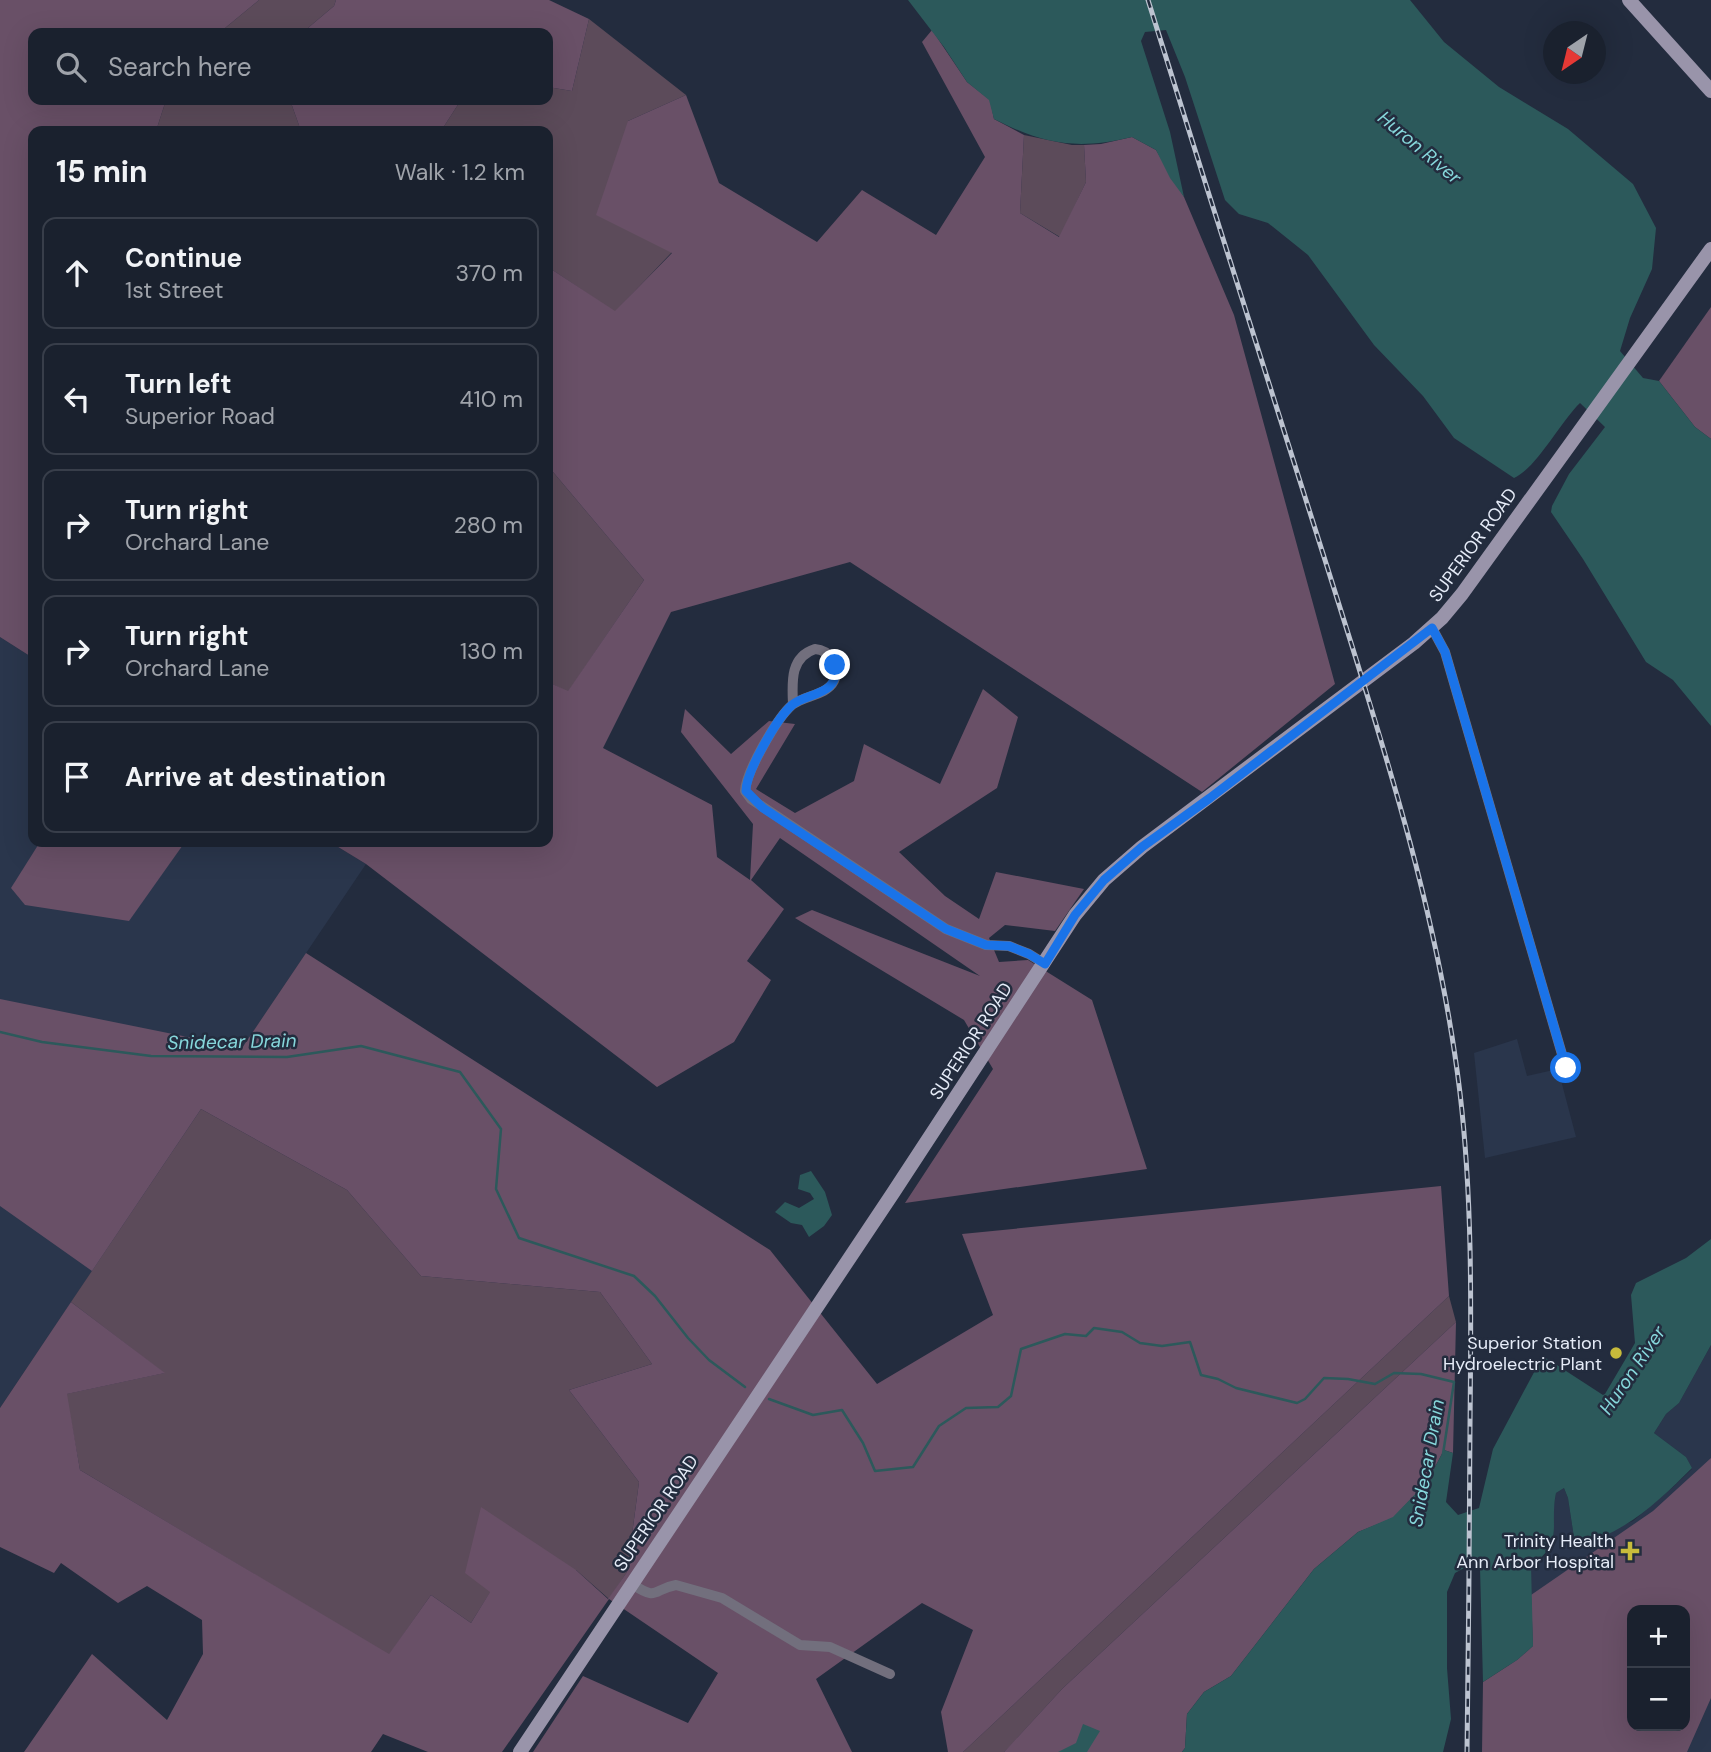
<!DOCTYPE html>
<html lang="en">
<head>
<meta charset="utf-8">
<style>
  :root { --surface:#1a212e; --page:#272e3a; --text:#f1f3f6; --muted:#9fa3aa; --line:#383e4a }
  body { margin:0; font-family:"DM Sans",sans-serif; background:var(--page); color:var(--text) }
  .controls { position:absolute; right:21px; bottom:21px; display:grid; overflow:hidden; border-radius:14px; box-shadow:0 7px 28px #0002 }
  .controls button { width:63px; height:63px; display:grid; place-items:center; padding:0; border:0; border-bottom:2px solid var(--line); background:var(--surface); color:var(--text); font:35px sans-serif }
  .compass { position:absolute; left:1543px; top:21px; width:63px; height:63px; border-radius:50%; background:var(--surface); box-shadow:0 7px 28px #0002; rotate:215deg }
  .stop { position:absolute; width:21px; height:21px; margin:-16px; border:5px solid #1a73e8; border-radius:50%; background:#fff }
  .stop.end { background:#1a73e8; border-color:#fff; box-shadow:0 2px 7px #0008 }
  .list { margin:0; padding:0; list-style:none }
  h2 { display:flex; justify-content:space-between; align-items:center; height:91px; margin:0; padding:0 28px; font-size:30px }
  h2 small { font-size:23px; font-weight:400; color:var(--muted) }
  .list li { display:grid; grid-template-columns:46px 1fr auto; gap:21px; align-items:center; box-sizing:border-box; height:112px; margin:0 14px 14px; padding:0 14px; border:2px solid var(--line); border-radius:14px }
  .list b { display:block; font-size:26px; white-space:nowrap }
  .list p { margin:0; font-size:23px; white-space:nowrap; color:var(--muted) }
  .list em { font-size:23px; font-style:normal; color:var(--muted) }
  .icon { flex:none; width:38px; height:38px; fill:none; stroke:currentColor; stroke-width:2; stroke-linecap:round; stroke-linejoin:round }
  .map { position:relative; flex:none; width:1711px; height:1752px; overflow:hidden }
  .search { position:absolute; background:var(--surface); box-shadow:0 7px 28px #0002; left:28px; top:28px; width:525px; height:77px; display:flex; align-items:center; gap:18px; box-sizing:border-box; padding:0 24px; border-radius:14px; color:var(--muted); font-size:26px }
  .panel { position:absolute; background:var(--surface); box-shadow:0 7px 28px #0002; left:28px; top:126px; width:525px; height:721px; border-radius:14px }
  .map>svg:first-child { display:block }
  .built { fill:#2a364c; fill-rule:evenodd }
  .green { fill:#5c4b5a }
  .forest { fill:#695067; fill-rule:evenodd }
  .water { fill:#2c595b }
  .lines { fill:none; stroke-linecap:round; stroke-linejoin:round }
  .stream { stroke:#2c595b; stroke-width:2.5 }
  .street { stroke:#726f7d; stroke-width:10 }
  .secondary { stroke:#9994aa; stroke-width:14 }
  .rail-casing { stroke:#bcc3d0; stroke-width:5 }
  .rail { stroke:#232c3e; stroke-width:2.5; stroke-dasharray:8; stroke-linecap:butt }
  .route { stroke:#1a73e8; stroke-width:9 }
  .poi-dot { fill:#c8bb3b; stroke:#232c3e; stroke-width:2.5 }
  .labels { text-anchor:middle; stroke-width:5; stroke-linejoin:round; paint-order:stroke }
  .street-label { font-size:18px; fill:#e6ecf8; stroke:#232c3e }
  .poi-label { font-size:18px; fill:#e6ecf8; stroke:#232c3e; text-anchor:end }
  .water-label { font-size:19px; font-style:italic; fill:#86d7db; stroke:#232c3e }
</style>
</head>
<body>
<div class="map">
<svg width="1711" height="1752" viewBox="0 0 1711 1752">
  <rect width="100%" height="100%" fill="#232c3e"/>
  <g class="built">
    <path d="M0,637L33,658V842H330L366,864L0,1408Z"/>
    <path d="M1517,1039L1527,1076L1558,1069L1576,1137L1485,1158L1474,1053Z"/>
    <path d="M1711,1345V1752H1484L1531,1595V1565L1544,1557L1554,1541L1553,1511L1556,1493L1564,1488L1568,1498L1575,1544L1633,1521L1673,1487L1692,1469L1686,1457L1654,1433L1666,1414L1679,1403ZM1632,1610H1685V1726H1632Z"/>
  </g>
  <g class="green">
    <path d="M259,0H336L334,6L302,33H219Z"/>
    <path d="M589,19L686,95L628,121L672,252L615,312L548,267V131H441L461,100H548V87L572,91Z"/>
    <path d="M166,100H290L301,131H156Z"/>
    <path d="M1024,135L1072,145H1084L1086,182L1060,237L1020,213Z"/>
    <path d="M548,466L644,580L568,692L548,682Z"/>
    <path d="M201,1109L347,1190L421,1276L600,1292L652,1364L569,1390L639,1482L627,1572L609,1599L576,1570L491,1591L471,1623L431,1595L389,1655L80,1470L66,1394L164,1373L71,1302Z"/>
    <path d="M1449,1296L1456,1322L1062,1689L1009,1747L1004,1752H963Z"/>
  </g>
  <g class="forest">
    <path d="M0,0H259L219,33H33V100H166L156,131H33V658L0,637Z"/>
    <path d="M336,0H549L589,19L572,91L548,87V33H302L334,6Z"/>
    <path d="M932,30L967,82L990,100L994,119L1024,135L1020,213L1059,237L1086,182L1084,145L1101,144L1132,137L1156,150L1184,197L1234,315L1335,684L1202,792L850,562L671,612L603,748L712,805L717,857L750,880L753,824L681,732L685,709L731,754L769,721L795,724L756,789L795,813L854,781L864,744L940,784L983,689L1018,717L997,788L899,852L945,896L979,919L996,872L1084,889L1055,931L1005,925L989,938L999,962L1028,960L1092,1000L1147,1169L905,1203L993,1069L964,1020L795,918L812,910L980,976L780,838L751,880L784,909L747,961L771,980L734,1042L657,1087L366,864L330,842H548V682L568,691L644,580L548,466V267L615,311L672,253L596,215L628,121L686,95L719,183L817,242L862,190L936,235L985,157L922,42Z"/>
    <path d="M290,100H461L441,131H301Z"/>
    <path d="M1711,307V439L1695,427L1659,381Z"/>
    <path d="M40,842H185L129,921L25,905L11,888Z"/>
    <path d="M306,953L770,1250L877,1384L993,1315L962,1234L1441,1186L1449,1296L963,1752H948L941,1712L973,1630L922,1603L816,1679L852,1752H533L583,1676L688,1723L718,1673L609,1599L502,1752H428L383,1734L371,1752H24L92,1654L167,1720L203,1654L202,1620L147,1586L118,1603L61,1563L54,1573L0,1547V1408L71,1302L165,1373L67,1394L80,1470L389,1654L431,1595L471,1623L490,1592L465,1573L481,1507L576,1570L608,1599L627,1572L639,1482L569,1390L652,1364L600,1292L421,1276L347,1190L201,1109L92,1271L0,1206V999L242,1048Z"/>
    <path d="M1456,1322L1453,1453L1444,1450L1427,1482L1393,1518L1358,1532L1314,1569L1231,1676L1204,1692L1187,1714L1185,1748L1182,1752H1004L1062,1689Z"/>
    <path d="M1711,1458V1698L1687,1752H1482L1483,1682L1517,1660L1533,1646L1531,1595L1653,1511ZM1632,1610H1685V1726H1632Z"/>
  </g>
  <g class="water">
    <path d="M908,0H1410L1444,42L1499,87L1568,129L1633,184L1656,228L1652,269L1630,318L1620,351L1643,378L1659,381L1695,427L1711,439V726L1673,680L1646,662L1583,559L1551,512L1552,506L1569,474L1605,427L1580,403C1561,421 1536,469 1514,478L1454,438L1423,396L1374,345L1308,255L1268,223L1239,214L1225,200L1185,77L1166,30L1145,32L1141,41L1170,132L1184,197L1170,178L1156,150L1132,137C1078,150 1045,145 994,119L989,100L967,82L944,47Z"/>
    <path d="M811,1171L825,1192L832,1215L824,1226L809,1237L802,1225L791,1223L775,1212L785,1202L799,1208L814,1199L810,1193L798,1189L800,1175Z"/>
    <path d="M1711,1239V1345L1679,1403L1666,1414L1654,1433L1686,1457L1692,1468C1659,1501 1622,1537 1575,1544L1568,1498L1564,1488L1556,1493C1549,1527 1565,1543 1531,1565L1533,1646L1517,1660L1483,1682L1480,1568L1477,1561L1455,1573L1447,1592V1668L1451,1719L1443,1752H1182L1185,1748L1187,1714L1204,1692L1231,1676L1314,1569L1358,1532L1393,1517L1427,1482L1444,1450L1453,1453L1446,1502L1458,1515L1479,1508L1493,1449L1539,1363L1546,1358L1603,1395L1605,1394L1635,1343L1631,1295L1636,1283L1686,1258Z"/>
    <path d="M1083,1724L1100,1731L1087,1752H1058L1076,1743Z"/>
  </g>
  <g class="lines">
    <g class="stream">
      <path d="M0,1032L42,1042L151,1056L287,1057L361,1046L460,1072L501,1129L496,1189L519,1238L634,1276L655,1296L688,1338L709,1360L745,1387"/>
      <path d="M769,1399L813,1415L842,1410L863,1443L875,1471L913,1467L939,1426L966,1408L998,1407L1011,1396L1021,1349L1065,1334L1086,1336L1094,1328L1122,1332L1140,1343L1162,1346L1190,1342L1201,1375L1218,1379L1236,1388L1297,1403L1305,1399L1324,1378L1348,1379L1375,1384L1394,1373L1421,1374L1454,1382L1443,1454"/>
    </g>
    <g class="street">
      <path d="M1432,628L1445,652L1566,1068"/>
      <path d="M793,704C792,682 790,657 815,649C829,650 842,666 834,681C826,696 804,695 792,705C777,718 746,772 745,791L751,799L946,929L986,945L1009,946L1029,954L1045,964"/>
      <path d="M632,1584C659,1602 652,1589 676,1585L722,1598L800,1645L830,1647L890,1674"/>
    </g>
    <g class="secondary">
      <path d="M1629,0L1711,91"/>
      <path d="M520,1752L893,1193L1075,915L1104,880L1142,847L1414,643L1442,618L1462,594L1711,249"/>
    </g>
    <defs>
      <path id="rail" d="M1148,0C1206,187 1266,373 1325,560C1380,735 1438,910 1460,1093C1473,1204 1471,1315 1470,1427C1469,1535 1469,1644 1467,1752"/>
    </defs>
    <use href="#rail" class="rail-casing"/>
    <use href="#rail" class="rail"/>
  </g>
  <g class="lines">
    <path class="route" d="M835,665C840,696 808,692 792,705C777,718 746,772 746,791L763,808L946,929L986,945L1009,946L1029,954L1045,964L1075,915L1104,880L1142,847L1210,798L1432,628L1445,652L1566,1068"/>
  </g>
  <g class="poi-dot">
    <circle cx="1616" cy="1353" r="7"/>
    <path d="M1626.5 1540.5h7v7h7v7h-7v7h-7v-7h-7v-7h7z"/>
  </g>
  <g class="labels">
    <g class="street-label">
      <text transform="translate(1473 545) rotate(-54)" y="6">SUPERIOR ROAD</text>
      <text transform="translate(971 1041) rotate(-57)" y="6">SUPERIOR ROAD</text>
      <text transform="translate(656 1513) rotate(-56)" y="6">SUPERIOR ROAD</text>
    </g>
    <g class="poi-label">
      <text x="1602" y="1349">Superior Station<tspan x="1602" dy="21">Hydroelectric Plant</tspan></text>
      <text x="1614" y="1547">Trinity Health<tspan x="1614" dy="21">Ann Arbor Hospital</tspan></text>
    </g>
    <g class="water-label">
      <text transform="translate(1420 147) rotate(40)" y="7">Huron River</text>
      <text transform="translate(232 1041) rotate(-1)" y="7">Snidecar Drain</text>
      <text transform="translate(1632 1370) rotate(-56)" y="7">Huron River</text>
      <text transform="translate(1426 1463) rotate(-80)" y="7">Snidecar Drain</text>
    </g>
  </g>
</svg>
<div class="controls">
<button>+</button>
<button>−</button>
</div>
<svg class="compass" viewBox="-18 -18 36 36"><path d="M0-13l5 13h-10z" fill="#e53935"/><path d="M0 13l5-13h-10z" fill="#9fa3aa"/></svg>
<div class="stop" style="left:1566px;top:1068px"></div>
<div class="stop end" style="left:835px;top:665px"></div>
<div class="search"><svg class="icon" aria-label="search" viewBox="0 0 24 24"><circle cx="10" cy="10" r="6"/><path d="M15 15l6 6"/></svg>Search here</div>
<section class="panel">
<h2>15 min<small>Walk · 1.2 km</small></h2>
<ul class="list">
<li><svg class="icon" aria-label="ahead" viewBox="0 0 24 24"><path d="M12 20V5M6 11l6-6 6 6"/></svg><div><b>Continue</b><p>1st Street</p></div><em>370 m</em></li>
<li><svg class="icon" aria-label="left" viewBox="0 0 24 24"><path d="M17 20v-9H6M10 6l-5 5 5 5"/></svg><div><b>Turn left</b><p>Superior Road</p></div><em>410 m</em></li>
<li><svg class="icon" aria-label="right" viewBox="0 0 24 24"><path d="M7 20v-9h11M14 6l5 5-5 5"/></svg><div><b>Turn right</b><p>Orchard Lane</p></div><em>280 m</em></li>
<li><svg class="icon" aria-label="right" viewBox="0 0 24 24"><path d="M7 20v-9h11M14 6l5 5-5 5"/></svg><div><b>Turn right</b><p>Orchard Lane</p></div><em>130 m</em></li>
<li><svg class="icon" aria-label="arrive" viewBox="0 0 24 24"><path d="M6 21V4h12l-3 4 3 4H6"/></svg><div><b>Arrive at destination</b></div></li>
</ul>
</section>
</div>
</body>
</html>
